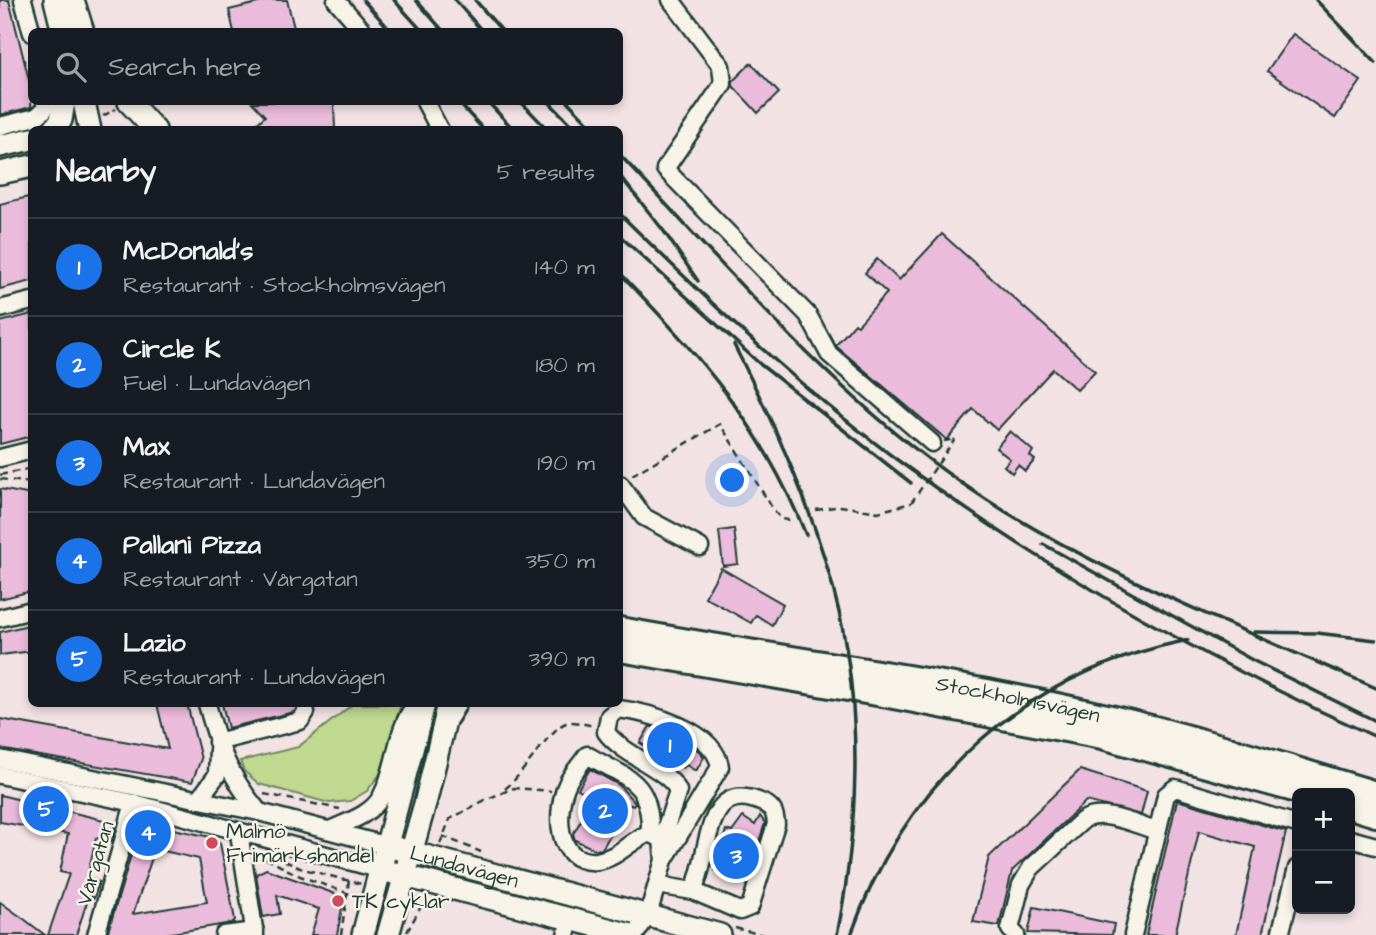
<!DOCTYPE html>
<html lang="en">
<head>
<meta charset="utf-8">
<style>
  :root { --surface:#171b24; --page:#20242c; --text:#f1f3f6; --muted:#9ea1a6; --line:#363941; --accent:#1a73e8 }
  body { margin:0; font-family:"Architects Daughter",sans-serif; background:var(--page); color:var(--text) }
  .controls { position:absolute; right:21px; bottom:21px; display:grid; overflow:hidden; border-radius:10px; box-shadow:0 4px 10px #0003 }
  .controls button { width:63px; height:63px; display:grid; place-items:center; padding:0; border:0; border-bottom:2px solid var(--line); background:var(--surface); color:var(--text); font:35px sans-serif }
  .you { position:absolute; left:733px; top:481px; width:24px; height:24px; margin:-18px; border:5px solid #fff; border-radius:50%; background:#1a73e8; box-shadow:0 0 0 10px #1a73e833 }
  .badge { display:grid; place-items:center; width:46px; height:46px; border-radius:50%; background:var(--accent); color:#fff; font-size:23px; font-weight:700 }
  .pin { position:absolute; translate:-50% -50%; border:4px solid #fff; box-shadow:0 2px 7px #0006 }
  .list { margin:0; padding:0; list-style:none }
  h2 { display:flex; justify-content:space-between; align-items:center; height:91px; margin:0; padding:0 28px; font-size:30px }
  h2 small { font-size:23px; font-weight:400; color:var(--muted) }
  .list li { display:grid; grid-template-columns:46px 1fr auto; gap:21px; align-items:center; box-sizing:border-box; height:98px; padding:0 28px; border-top:2px solid var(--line) }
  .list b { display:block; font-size:26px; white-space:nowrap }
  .list p { margin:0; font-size:23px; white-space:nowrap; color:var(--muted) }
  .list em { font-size:23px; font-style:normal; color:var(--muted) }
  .icon { flex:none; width:38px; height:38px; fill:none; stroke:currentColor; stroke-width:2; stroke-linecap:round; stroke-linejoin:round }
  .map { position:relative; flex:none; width:1376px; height:935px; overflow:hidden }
  .search { position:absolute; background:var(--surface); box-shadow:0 4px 10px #0003; left:28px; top:28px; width:595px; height:77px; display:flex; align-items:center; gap:18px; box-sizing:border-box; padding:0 24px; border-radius:10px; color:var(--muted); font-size:26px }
  .panel { position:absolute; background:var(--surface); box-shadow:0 4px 10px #0003; left:28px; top:126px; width:595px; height:581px; border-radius:10px }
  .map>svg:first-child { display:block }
  .green { fill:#c0d88f; stroke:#708a62; stroke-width:2 }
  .building { fill:#ebbbdc; stroke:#1f3d34; stroke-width:2; fill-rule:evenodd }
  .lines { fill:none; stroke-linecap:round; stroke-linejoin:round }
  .minor-casing { stroke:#1f3d34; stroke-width:21 }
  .major-casing { stroke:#1f3d34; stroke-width:26 }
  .highway-casing { stroke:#1f3d34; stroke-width:30 }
  .path { stroke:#1f3d34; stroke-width:2.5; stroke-dasharray:7 5; stroke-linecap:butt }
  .minor { stroke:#f7f3e8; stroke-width:16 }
  .major { stroke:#f7f3e8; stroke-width:21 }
  .highway { stroke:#f7f3e8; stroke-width:24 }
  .rail { stroke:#1f3d34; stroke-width:3.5 }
  .path-bridge { stroke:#1f3d34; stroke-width:2.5; stroke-dasharray:7 5; stroke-linecap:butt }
  .poi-dot { fill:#d1495b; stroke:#f7f3e8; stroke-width:2.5 }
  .labels { text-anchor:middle; stroke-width:5; stroke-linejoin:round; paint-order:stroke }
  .street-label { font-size:21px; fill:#1f3d34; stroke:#f7f3e8 }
  .poi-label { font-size:21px; fill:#1f3d34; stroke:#f7f3e8; text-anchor:start }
</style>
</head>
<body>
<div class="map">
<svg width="1376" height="935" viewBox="0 0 1376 935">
  <rect width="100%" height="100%" fill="#f3e2e4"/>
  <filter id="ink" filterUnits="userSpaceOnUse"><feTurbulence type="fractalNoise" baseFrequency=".0143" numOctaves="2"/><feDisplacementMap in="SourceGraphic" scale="14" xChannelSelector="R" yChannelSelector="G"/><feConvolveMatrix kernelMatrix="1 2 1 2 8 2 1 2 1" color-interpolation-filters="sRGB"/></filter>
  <g filter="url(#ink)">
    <path class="green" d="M353,704H401L380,774L367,791L350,801L329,803L259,784L244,771L240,761L298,747Z"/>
    <g class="building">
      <path d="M0,0H9L32,92L31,107L0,115Z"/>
      <path d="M270,0H287L295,32H234L229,10Z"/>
      <path d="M1293,34L1361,81L1335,118L1267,71Z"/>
      <path d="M751,63L779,93L758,113L733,86V81Z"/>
      <path d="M252,102H334L335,130H250L265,116Z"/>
      <path d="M28,197L32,199V281L0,289V204Z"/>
      <path d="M942,234L1095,371L1077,390L1053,369L997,430L973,409L947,440L837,347L836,345L855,323L858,325L887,293L865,273L877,259L899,280Z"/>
      <path d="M32,314V436L0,444V322Z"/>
      <path d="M1010,431L1033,451L1030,456L1035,460L1025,471L1018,465L1012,473L1004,466L1010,459L996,448Z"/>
      <path d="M0,489L32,495V591L0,599Z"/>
      <path d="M734,529L738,564L723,566L719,531Z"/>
      <path d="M721,568L783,604L772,625L756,615L751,623L705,597Z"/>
      <path d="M32,624V651L0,655V632Z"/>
      <path d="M157,704H187L201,759L192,782L0,749V719L168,749Z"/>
      <path d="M222,704H300L294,712L228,728Z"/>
      <path d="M650,726L675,735L699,751L704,757L696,771L686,765L683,768L640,743Z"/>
      <path d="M590,769L619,785L635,803L633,806L628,804L602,849L596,850L575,840L573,834L594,798L578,789Z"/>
      <path d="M1080,770L1147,791L1141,815L1086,801L1012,871L999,926L973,922L989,857Z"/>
      <path d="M0,795L116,823L112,841L96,838L87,878L99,882L94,898L89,896L76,935H48L69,874L60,872L68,834L0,822Z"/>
      <path d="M1177,800L1286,832L1262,935H1236L1255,847L1199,831L1175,935H1146Z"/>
      <path d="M760,816L765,823L747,879L715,870L726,830L732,832L743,817L755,825Z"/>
      <path d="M141,822L215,838L220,843L235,920L232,923L160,935H107ZM155,849L199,859L207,902L133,914Z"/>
      <path d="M266,869L344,897L337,935H311L319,909L277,895L280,914L263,917L256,874Z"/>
      <path d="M0,902L24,919L45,935H0Z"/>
      <path d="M1034,907L1114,924L1112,935L1028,933Z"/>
    </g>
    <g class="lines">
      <defs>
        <g id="minor">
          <path d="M23,0L32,33"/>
          <path d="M336,0L364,32"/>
          <path d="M671,0L721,66L723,84L665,169L808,315L829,354L932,443"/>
          <path d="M425,102L440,130"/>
          <path d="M0,126L36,117L44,110L46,102"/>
          <path d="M0,309L32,301"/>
          <path d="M0,458L32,450"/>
          <path d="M620,484L644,517L700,547"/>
          <path d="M0,618L32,610"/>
          <path d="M207,704C219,748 229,776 259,812"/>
          <path d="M217,742L300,721L306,712"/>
          <path d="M0,759L259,812L388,846"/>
          <path d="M0,775L134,803L382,870"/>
          <path d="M199,799L217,775L218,750"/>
          <path d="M330,830C347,822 371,815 381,797C398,767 394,731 416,704"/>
          <path d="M239,833L255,935"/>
          <path d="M650,833C631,839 619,858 597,861C554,865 555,809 568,782C573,772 581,764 587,755C628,779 651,780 650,833L662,839"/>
          <path d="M1350,839L1376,846"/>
          <path d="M657,885L693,891L740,911L750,907L776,824C775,813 773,807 763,803C702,776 711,857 693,891"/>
          <path d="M96,935L134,803"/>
          <path d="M224,935L255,931"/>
          <path d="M566,935L570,920"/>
          <path d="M635,935L648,915L664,860L720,767C715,730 649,713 619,709L609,716L606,732C622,755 670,770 678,791L662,839L664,860"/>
          <path d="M1016,935L1010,929L1021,885L1031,868L1083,820C1103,808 1136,825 1157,831"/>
          <path d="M1133,935L1166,795L1175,788L1297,824"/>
          <path d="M1280,935L1297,868"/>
        </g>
        <g id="major">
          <path d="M55,0L63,32"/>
          <path d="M73,0L83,32"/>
          <path d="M84,102L90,130"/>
          <path d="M129,102L155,130"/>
          <path d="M53,130L61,120L64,102"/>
          <path d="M0,146L32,139"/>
          <path d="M0,173L32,166"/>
          <path id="s1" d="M388,846L720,935"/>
          <path d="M382,870L631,935"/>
          <path d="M363,935L424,704"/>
          <path d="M388,935L426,800L449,704"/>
        </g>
        <g id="highway">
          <path id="s2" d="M620,630C783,660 949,680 1111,718C1200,739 1288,768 1376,794"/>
          <path d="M620,649L883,694L1102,736L1308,793"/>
          <path d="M447,714L453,704"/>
          <path d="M1350,806L1376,814"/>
        </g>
      </defs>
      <use href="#minor" class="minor-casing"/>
      <use href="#major" class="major-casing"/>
      <use href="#highway" class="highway-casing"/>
      <g class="path">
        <path d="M103,116L116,109"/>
        <path d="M944,441L955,439"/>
        <path d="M0,475L32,468"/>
        <path d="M632,475L720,424L773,509L781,519L790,520"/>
        <path d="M0,479L32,483"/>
        <path d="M816,510L841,506L878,512L911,503"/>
        <path d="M505,789C524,774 549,729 566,723C574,720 586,725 594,726"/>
        <path d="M264,794L340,809"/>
        <path d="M442,836L481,852"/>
        <path d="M440,844L450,819L487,799L514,788L551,791"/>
        <path d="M255,853L300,876L355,896"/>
        <path d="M274,856L300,868L361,884"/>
        <path d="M414,898L439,904"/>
        <path d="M735,928L763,935"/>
        <path d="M407,932L424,901"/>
        <path d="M341,935L349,880"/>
      </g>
      <use href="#minor" class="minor"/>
      <use href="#major" class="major"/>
      <use href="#highway" class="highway"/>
      <g class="rail">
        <path d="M363,0L392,32"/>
        <path d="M394,0L423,32"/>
        <path d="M416,0L444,32"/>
        <path d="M455,0L483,32"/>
        <path d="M475,0L503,32"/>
        <path d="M1316,0L1376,63"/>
        <path d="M458,102L484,130"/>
        <path d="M488,102L514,130"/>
        <path d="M521,102L548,130"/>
        <path d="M549,102L576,130"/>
        <path d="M568,102L595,130"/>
        <path d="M620,155C728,269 833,395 963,484C1088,570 1238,627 1376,688"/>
        <path d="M620,176L663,230L698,281"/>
        <path d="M620,214C707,300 798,386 896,459C1044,569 1208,661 1376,737"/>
        <path d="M620,236L761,365L911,483"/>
        <path d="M620,273C701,358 761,423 806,535"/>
        <path d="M734,345C777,429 818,520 839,612C863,716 858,831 837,935"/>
        <path d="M1043,544L1254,661L1376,721"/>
        <path d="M1254,632L1317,633L1376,640"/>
        <path d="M851,935C907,778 1025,673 1188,640"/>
      </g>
      <path class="path-bridge" d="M911,503L955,439"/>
    </g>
  </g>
  <g class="poi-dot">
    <circle cx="212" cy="843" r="7"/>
    <circle cx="338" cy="901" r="7"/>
  </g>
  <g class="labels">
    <g class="street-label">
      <text dy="7" stroke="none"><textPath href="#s2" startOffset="404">Stockholmsvägen</textPath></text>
      <text transform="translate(95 863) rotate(-74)" y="7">Vårgatan</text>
      <text dy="7" stroke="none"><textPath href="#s1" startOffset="79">Lundavägen</textPath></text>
    </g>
    <g class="poi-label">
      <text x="226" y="838">Malmö<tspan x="226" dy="24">Frimärkshandel</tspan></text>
      <text x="352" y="908">TK cyklar</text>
    </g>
  </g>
</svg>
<div class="controls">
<button>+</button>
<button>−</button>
</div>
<div class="you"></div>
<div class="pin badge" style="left:670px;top:745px">1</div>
<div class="pin badge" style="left:605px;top:811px">2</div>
<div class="pin badge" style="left:736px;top:856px">3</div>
<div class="pin badge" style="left:148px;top:833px">4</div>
<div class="pin badge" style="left:46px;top:809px">5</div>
<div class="search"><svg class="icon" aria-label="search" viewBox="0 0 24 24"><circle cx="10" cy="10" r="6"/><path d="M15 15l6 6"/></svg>Search here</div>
<section class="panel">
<h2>Nearby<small>5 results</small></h2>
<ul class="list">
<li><span class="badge">1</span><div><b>McDonald's</b><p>Restaurant · Stockholmsvägen</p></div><em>140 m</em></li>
<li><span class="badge">2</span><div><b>Circle K</b><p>Fuel · Lundavägen</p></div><em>180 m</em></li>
<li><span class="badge">3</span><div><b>Max</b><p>Restaurant · Lundavägen</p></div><em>190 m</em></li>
<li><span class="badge">4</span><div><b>Pallani Pizza</b><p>Restaurant · Vårgatan</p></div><em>350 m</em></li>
<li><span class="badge">5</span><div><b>Lazio</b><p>Restaurant · Lundavägen</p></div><em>390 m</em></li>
</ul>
</section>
</div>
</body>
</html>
